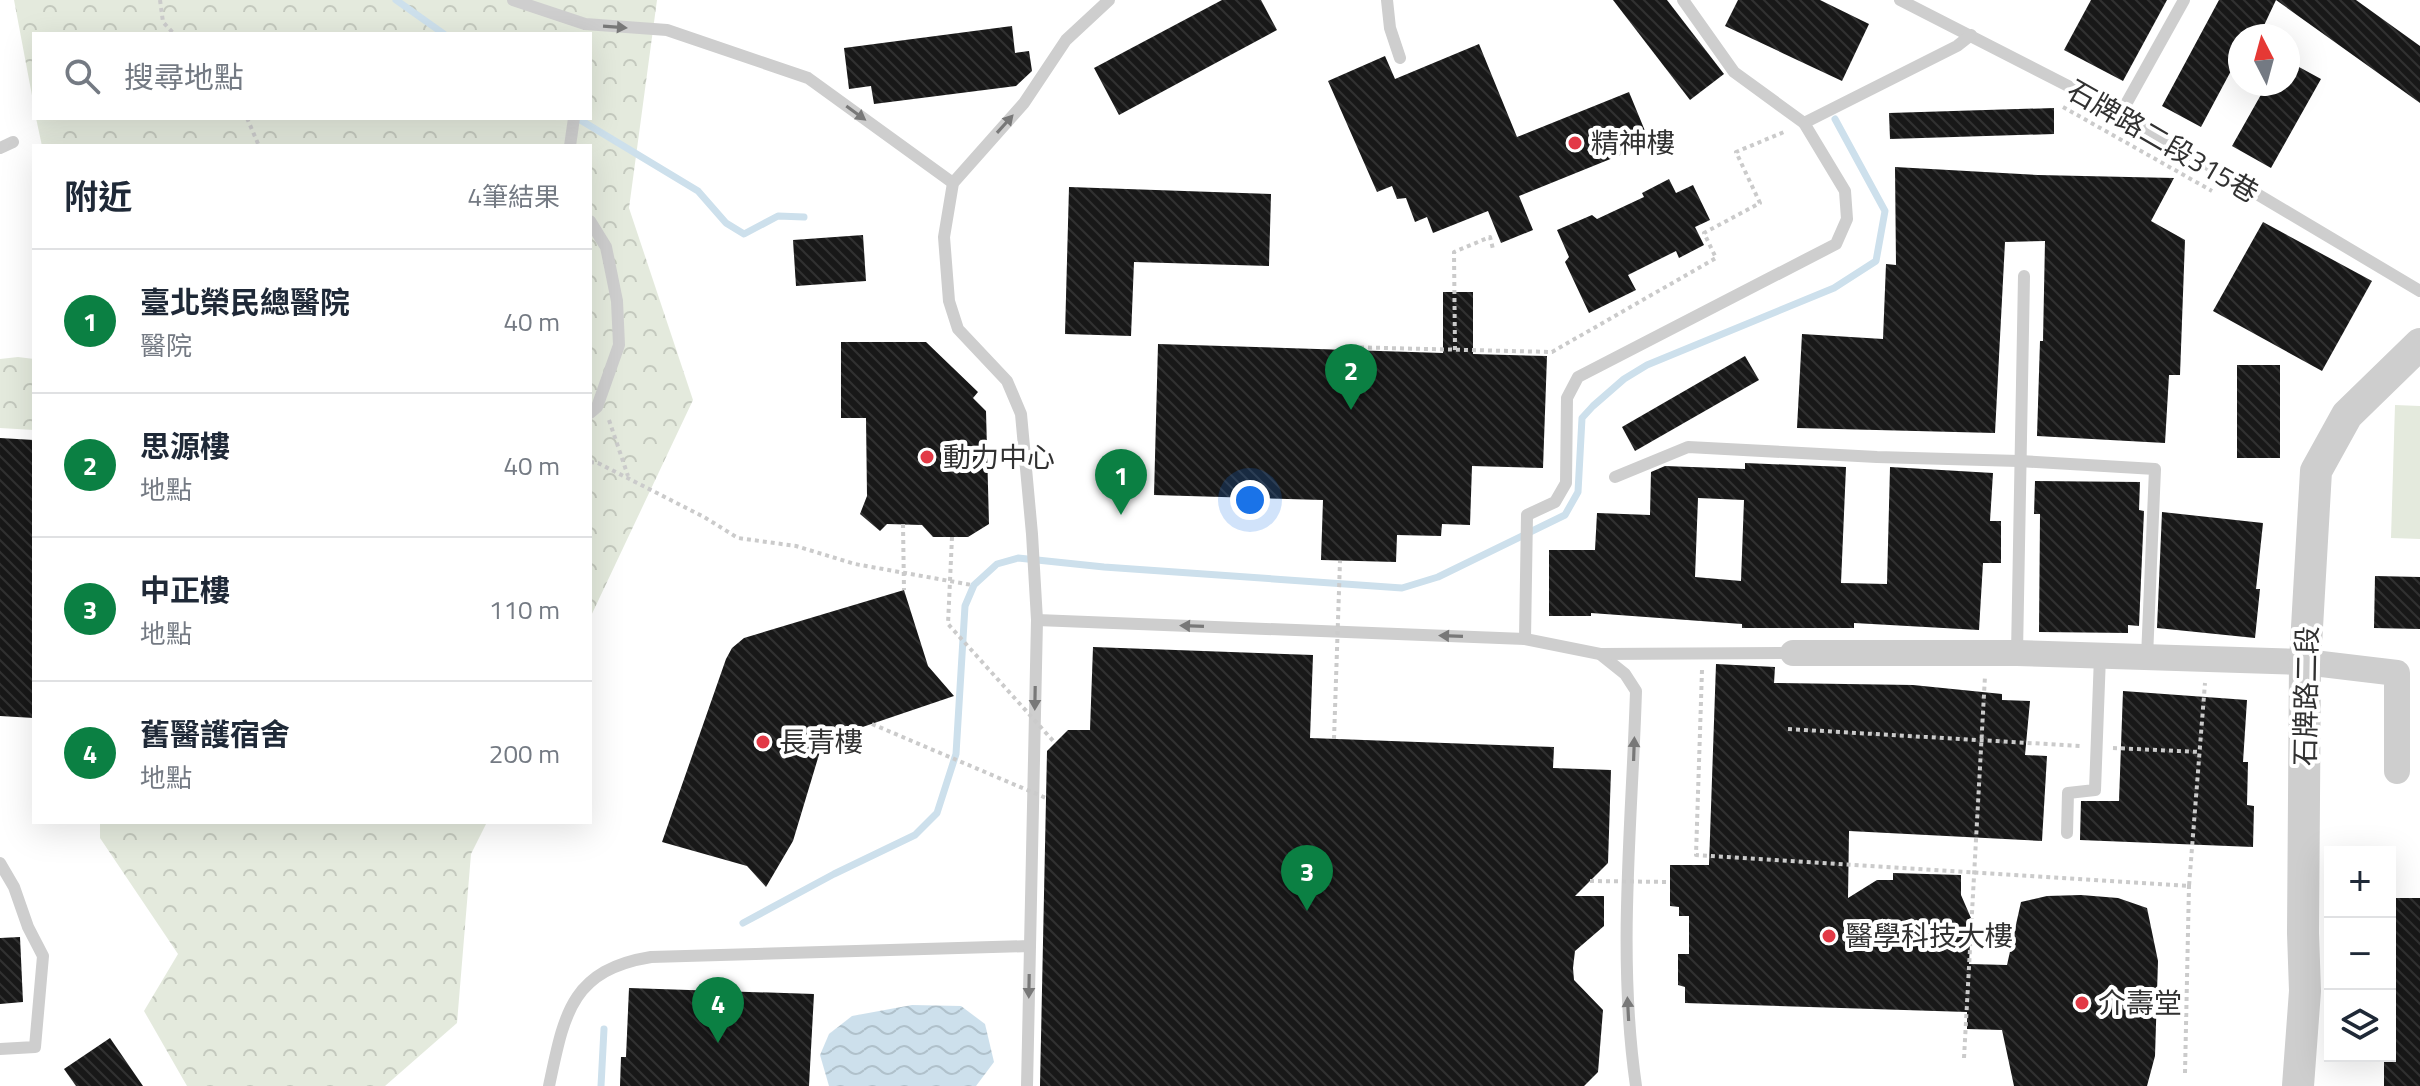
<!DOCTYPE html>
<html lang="zh-TW">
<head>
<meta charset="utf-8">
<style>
  :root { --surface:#fff; --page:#f6f6f7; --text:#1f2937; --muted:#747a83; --line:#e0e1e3; --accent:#0b8043 }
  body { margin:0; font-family:"Titillium Web","Noto Sans TC",sans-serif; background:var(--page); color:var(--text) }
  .controls { position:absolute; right:24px; bottom:24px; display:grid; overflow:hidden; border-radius:0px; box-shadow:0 8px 32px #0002 }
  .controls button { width:72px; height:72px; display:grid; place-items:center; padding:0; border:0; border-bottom:2px solid var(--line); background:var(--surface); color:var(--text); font:40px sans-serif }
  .compass { position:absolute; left:2228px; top:24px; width:72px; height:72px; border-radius:50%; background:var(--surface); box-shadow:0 8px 32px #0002; rotate:354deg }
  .you { position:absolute; left:1250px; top:500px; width:28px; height:28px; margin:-20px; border:6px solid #fff; border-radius:50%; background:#1a73e8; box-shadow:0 0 0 12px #1a73e833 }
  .badge { display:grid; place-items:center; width:52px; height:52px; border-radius:50%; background:var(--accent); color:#fff; font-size:26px; font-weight:700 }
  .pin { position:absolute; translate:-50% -66px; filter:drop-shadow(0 2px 4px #0008) }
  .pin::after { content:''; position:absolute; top:42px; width:28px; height:24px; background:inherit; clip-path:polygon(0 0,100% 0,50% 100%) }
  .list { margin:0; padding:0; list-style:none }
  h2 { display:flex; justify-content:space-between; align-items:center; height:104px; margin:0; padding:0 32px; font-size:34px }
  h2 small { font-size:26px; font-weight:400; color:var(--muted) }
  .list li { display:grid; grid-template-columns:52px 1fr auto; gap:24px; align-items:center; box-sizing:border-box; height:144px; padding:0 32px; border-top:2px solid var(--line) }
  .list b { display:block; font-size:30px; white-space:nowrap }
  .list p { margin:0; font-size:26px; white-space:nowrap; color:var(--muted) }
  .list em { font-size:26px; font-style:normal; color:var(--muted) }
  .icon { flex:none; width:44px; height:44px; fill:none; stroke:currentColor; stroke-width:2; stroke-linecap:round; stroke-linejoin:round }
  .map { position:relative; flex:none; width:2420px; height:1086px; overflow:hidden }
  .search { position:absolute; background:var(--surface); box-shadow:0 8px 32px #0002; left:32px; top:32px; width:560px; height:88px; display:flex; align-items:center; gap:20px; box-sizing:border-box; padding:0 28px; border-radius:0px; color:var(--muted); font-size:30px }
  .panel { position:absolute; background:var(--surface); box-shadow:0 8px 32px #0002; left:32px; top:144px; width:560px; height:680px; border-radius:0px }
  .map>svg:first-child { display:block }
  .forest { fill:url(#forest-crowns) }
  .pitch { fill:#e4eadd }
  .water { fill:url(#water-waves) }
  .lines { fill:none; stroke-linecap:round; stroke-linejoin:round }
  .stream { stroke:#cde0ec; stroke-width:7 }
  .building { fill:url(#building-back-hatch); fill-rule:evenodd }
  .path { stroke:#cbcbcb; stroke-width:4; stroke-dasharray:4 4; stroke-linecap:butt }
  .service { stroke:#cecece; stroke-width:12 }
  .minor { stroke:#cecece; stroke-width:26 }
  .tertiary { stroke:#cecece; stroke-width:32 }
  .path-bridge { stroke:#cbcbcb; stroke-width:4; stroke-dasharray:4 4; stroke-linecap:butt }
  .oneway { fill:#787878 }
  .poi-dot { fill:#e23946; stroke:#fff; stroke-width:3 }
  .labels { text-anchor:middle; stroke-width:8; stroke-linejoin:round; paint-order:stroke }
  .street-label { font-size:28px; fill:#313131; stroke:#fff }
  .poi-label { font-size:28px; fill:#313131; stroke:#fff; text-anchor:start }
</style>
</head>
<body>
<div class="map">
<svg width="2420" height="1086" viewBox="0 0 2420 1086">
  <defs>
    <pattern id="forest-crowns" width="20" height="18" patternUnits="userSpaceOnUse" patternTransform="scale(2)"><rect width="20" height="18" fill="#e4eadd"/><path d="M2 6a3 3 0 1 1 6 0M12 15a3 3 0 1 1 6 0" fill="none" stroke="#c4c9be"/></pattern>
    <pattern id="water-waves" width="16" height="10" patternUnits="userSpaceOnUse" patternTransform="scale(2)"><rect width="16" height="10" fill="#cde0ec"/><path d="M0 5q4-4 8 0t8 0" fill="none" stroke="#b0c1cb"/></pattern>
    <pattern id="building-back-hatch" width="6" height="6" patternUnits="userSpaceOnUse" patternTransform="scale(2)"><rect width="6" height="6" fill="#181818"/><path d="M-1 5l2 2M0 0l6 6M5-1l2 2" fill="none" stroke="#313131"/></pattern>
  </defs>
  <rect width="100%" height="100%" fill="#fff"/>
  <g class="forest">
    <path d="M14,0H657L629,208L693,400L590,618V146H42L36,118H590V34H34V106Z"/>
    <path d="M18,357L34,359V430L0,428V359Z"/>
    <path d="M100,822H487L471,854L457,1023L385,1086H187L144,1011L178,954L100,838Z"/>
  </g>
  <path class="pitch" d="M2395,405L2420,406V539L2391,538Z"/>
  <path class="water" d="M912,1005L961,1006L985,1024L994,1062L976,1086H829L820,1055L829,1034L852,1016Z"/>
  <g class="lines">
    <g class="stream">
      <path d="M396,0L444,34"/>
      <path d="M577,118L698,191L726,223L744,234L778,216L804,217"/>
      <path d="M743,923L834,874L915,835L937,813L956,754L965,606L974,585L997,564L1018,558L1104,567L1402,588L1438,577L1565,515L1578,492L1582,418L1593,406L1624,379L1647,365L1834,288L1876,261L1885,211L1835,119"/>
      <path d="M601,1086L604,1029"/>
    </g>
  </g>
  <g class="building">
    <path d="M1222,0H1261L1277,30L1119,115L1094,68Z"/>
    <path d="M1613,0H1667L1724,74L1690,100Z"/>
    <path d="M1738,0H1820L1869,24L1842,81L1725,26Z"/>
    <path d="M2091,0H2167L2123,81L2064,50Z"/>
    <path d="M2219,0H2356L2420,46V103L2276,0L2259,36H2240V54L2201,127L2162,106Z"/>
    <path d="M1012,26L1015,53L1029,51L1032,71L1016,86L874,104L871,86L849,89L844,48Z"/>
    <path d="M1479,44L1517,137L1629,92L1650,143L1519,196L1533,230L1501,243L1488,211L1433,233L1427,217L1415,222L1406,198L1397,199L1392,186L1377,192L1328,81L1385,56L1395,79Z"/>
    <path d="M2288,61L2321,79L2271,168L2232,146L2267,84H2288Z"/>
    <path d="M2054,108V134L1890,139L1889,113Z"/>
    <path d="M1895,167L2038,175L2174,178L2151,221L2185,240L2180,375H2169L2165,443L2037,436L2040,341H2043L2045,241L2005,242L1995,433L1797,428L1802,334L1883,339L1886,264L1896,265Z"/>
    <path d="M1669,179L1676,193L1693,185L1710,220L1695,227L1704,245L1679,258L1676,251L1628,275L1636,290L1589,313L1565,262L1569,257L1557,230L1592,215L1597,219L1644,197L1642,193Z"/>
    <path d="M1069,187L1271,194L1269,266L1134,262L1131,336L1065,334Z"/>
    <path d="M2263,222L2372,281L2322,371L2213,311Z"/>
    <path d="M863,235L866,281L796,286L793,240Z"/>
    <path d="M1443,292H1473V354L1547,356L1543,468L1472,466L1470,525L1442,524L1441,536L1397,535L1396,562L1321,560L1323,500L1154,495L1158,344L1443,353Z"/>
    <path d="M841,342H926L978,392L973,398L986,411L989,524L968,537H933L922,525L887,524L880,531L860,514L867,496L866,418H841Z"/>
    <path d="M1745,356L1759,380L1635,451L1622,427Z"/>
    <rect x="2237" y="365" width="43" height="93"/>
    <path d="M0,438L34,440V718L0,716Z"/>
    <path d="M1745,463L1846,467L1841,583L1887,584L1890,467L1993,473L1990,521H2001V563H1983L1979,630L1854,623V628H1742V624L1591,613V616H1549V550H1595L1597,513L1650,515L1651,472L1665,466L1745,469ZM1698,498L1744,500L1741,581L1695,577Z"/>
    <path d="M2035,481L2140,482L2139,510L2144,511L2139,626L2128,625V633L2039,632L2040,514H2034Z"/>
    <path d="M2162,512L2263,523L2256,589H2260L2255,638L2157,628Z"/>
    <path d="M2375,576L2420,577V629L2374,628Z"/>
    <path d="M904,590L928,666L954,696L836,736L821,748L793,841L766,887L747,866L662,842L726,659L732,648L744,638Z"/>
    <path d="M1093,647L1313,655L1310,738L1554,747L1553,768L1611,770L1608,863L1575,896H1604V926L1575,951L1573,968L1574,980L1603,1010L1598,1072L1584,1086H1040L1047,751L1068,730H1090Z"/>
    <path d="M1716,664L1775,667L1774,683L1913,685L2002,694V700L2030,701L2025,755L2047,756L2042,841L1849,831L1848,898L1877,880H1893V873L1961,875V895L1971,918L1969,964L2007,965L2021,902L2047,896L2081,895L2118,898L2147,908L2158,961L2155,1056L2147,1086H2014L2002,1030L1967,1029V1012L1685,1003V987L1678,985V954H1689V916H1679V907L1670,906V865H1709Z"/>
    <path d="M2123,691L2247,700L2243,762H2248L2247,805L2254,806L2253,847L2080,840L2081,801H2119Z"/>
    <path d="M2390,898H2420V1086H2384V1056H2390Z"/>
    <path d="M20,937L23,1002L0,1004V938Z"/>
    <path d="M629,988L814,994L809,1086H620L621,1057H626Z"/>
    <path d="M110,1038L143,1086H76L64,1069Z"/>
  </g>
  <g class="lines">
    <g class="path">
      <path d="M160,0L163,22L174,34"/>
      <path d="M2063,107L2212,191"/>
      <path d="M247,118L259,146"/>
      <path d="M1344,347L1552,352L1716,258L1704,233L1760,203L1736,152L1784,132"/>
      <path d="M1455,350L1454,252L1490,237L1493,249"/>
      <path d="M609,420L628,476"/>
      <path d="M590,462L598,463L704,517L738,538L796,546L855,564L972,585"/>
      <path d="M1702,670L1696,855L2189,886L2205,683"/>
      <path d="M1788,729L2081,746"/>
      <path d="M2113,748L2200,752"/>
      <path d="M1964,1058L1985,676"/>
      <path d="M2185,1073L2189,885"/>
    </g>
    <g class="service">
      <path d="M513,0L585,24L667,30L808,78L953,183"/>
      <path d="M1387,0L1390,28L1400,58"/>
      <path d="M1683,0L1734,72L1804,123"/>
      <path d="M1900,0L2121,113L2420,291"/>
      <path d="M2121,113L2184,0"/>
      <path d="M570,146L574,118"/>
      <path d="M0,148L13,142"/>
      <path d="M590,221L606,247L617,301L619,345L597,407L590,413"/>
      <path d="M1615,477L1688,447L1877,457L2019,461L2155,469L2147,657"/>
      <path d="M1037,620L1525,639L1600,654L1625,674L1636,691C1632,823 1617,955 1636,1086"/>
      <path d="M1525,639L1527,515L1555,502L1566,483L1567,398L1578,377L1836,244L1847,219L1845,191L1804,123L1957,46L1971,35"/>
      <path d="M2017,653L2024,276"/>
      <path d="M1600,654L1793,653"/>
      <path d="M2067,833L2068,793L2095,790L2100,656"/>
      <path d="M0,863L14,887L28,927L43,956L35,1047L0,1049"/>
      <path d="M549,1086C564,1016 570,970 651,957L1030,946"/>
      <path d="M1027,1086L1037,620L1032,534L1021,414L1007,381L958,329L949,301L944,237L953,183L1024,103L1066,40L1109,0"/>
    </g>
    <path class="minor" d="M1793,653H2017L2305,662L2397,673V771"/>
    <path class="tertiary" d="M2298,1086L2305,991L2303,933L2305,662L2316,471L2347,415L2420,344"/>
    <g class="path-bridge">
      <path d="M903,524L904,590"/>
      <path d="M952,537L948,624L1055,743"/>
      <path d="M872,724L1046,798"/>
      <path d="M1334,739L1340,561"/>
      <path d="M1590,881L1670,882"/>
    </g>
  </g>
  <defs><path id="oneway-solid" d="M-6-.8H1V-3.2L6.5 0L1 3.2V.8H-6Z" transform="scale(2)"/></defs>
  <g class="oneway">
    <use href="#oneway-solid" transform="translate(615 27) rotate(4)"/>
    <use href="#oneway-solid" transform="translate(856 113) rotate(36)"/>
    <use href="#oneway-solid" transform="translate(1005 124) rotate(-48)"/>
    <use href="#oneway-solid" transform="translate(1192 626) rotate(-178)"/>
    <use href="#oneway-solid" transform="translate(1451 636) rotate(-178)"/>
    <use href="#oneway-solid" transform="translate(1035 698) rotate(91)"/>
    <use href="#oneway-solid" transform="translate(1634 749) rotate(-88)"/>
    <use href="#oneway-solid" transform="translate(1029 986) rotate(91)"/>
    <use href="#oneway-solid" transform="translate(1628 1009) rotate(-93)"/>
  </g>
  <g class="poi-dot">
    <circle cx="1575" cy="143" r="8"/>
    <circle cx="927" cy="457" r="8"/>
    <circle cx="763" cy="742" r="8"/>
    <circle cx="1829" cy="936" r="8"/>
    <circle cx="2082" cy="1003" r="8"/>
  </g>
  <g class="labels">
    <g class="street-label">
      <text transform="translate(2163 141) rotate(30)" y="10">石牌路二段315巷</text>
      <text transform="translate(2306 696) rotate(-89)" y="10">石牌路二段</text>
    </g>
    <g class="poi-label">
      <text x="1591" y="153">精神樓</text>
      <text x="943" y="467">動力中心</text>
      <text x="779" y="752">長青樓</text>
      <text x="1845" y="946">醫學科技大樓</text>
      <text x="2098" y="1013">介壽堂</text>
    </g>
  </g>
</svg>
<div class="controls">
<button>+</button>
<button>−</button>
<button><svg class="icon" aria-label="layers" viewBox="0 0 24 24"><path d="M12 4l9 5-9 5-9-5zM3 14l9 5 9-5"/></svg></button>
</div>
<svg class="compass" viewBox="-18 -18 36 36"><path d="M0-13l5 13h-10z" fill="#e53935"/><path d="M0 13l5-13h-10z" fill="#747a83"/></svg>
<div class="you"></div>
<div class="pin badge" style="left:1121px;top:515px">1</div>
<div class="pin badge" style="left:1351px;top:410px">2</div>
<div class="pin badge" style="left:1307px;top:911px">3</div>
<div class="pin badge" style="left:718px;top:1043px">4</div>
<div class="search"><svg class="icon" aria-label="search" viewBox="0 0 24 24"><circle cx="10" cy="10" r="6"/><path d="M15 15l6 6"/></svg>搜尋地點</div>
<section class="panel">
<h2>附近<small>4筆結果</small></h2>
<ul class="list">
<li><span class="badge">1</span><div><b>臺北榮民總醫院</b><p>醫院</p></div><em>40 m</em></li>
<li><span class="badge">2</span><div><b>思源樓</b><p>地點</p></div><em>40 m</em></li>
<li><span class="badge">3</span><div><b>中正樓</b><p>地點</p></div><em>110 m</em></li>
<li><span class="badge">4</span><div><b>舊醫護宿舍</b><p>地點</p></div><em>200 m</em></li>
</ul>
</section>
</div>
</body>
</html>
